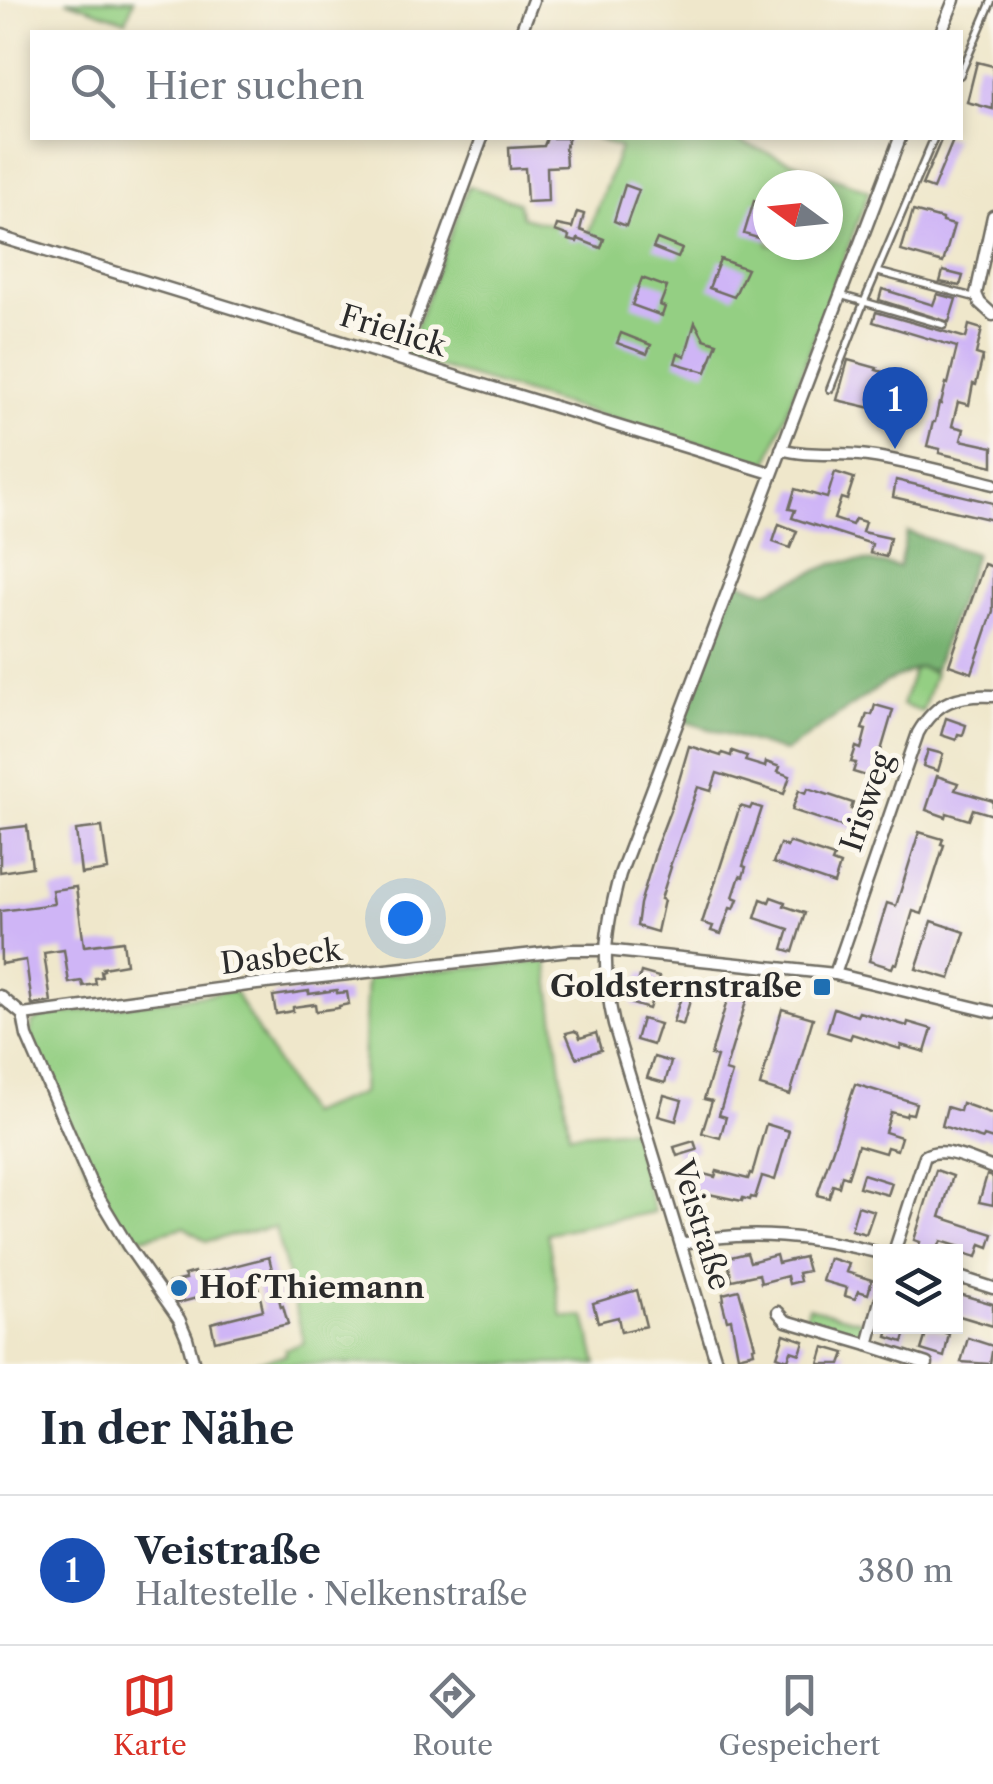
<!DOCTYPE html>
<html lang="de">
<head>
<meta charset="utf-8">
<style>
  :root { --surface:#fff; --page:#f2f2f3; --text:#1f2937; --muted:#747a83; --line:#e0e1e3; --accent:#d93025 }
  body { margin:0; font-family:"Libre Caslon Text",serif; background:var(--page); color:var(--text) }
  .controls { position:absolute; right:30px; bottom:30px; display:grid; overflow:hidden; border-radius:0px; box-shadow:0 5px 15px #0003 }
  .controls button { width:90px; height:90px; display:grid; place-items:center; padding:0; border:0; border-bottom:2px solid var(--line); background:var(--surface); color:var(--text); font:50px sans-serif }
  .compass { position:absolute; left:753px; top:170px; width:90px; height:90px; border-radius:50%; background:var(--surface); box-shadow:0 5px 15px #0003; rotate:285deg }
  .you { position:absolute; left:405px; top:918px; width:35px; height:35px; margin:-25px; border:8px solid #fff; border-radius:50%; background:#1a73e8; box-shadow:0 0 0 15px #1a73e833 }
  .badge { display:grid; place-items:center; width:65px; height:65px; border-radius:50%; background:var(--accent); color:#fff; font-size:32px; font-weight:700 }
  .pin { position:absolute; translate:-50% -82px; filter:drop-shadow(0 2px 5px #0008) }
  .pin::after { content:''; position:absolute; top:52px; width:35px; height:30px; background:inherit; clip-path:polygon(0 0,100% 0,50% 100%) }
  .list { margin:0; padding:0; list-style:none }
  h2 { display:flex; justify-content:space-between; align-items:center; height:130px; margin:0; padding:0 40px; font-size:42px }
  h2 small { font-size:32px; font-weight:400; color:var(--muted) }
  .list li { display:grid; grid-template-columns:65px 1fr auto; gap:30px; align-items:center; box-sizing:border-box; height:150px; padding:0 40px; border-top:2px solid var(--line) }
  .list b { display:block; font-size:38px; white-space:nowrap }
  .list p { margin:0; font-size:32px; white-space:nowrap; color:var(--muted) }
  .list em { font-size:32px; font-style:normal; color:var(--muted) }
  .icon { flex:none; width:55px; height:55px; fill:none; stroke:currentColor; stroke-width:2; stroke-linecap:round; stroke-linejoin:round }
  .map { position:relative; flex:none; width:993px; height:1364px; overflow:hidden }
  .search { position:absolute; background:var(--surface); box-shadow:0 5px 15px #0003; left:30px; right:30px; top:30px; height:110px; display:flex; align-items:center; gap:25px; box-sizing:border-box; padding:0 35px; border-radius:0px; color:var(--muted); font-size:38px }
  .sheet { height:280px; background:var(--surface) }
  nav { display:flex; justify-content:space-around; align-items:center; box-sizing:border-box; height:140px; border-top:2px solid var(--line); background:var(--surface); font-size:28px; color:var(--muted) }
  nav a { display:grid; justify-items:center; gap:5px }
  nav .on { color:var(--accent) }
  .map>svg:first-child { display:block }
  .green { fill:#94cf83; stroke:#607d57; stroke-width:2.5; fill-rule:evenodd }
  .forest { fill:#77b271; stroke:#516e4e; stroke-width:2.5 }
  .building { fill:#cfb5f6 }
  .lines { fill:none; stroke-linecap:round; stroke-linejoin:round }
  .service-casing { stroke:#706d63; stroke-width:10 }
  .minor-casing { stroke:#706d63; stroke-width:15 }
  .service { stroke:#fff; stroke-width:5 }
  .minor { stroke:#fff; stroke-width:10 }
  .poi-dot { fill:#1f6fb2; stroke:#fbf7ec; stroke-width:4 }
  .labels { text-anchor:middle; stroke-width:10; stroke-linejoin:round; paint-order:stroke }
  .street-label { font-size:30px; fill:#2b2b2b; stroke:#fbf7ec }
  .poi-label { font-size:30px; font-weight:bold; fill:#2b2b2b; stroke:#fbf7ec; text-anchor:end }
</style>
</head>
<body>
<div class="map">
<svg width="993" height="1364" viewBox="0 0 993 1364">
  <rect width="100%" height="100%" fill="#fbf7ec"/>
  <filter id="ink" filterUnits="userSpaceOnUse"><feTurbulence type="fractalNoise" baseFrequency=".01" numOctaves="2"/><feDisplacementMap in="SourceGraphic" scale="20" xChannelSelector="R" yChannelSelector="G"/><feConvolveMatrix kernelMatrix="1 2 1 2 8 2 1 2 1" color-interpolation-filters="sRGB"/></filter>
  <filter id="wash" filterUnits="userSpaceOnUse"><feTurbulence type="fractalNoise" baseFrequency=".0048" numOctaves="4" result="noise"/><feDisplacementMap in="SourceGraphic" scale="40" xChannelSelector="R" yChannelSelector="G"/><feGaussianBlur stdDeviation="2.25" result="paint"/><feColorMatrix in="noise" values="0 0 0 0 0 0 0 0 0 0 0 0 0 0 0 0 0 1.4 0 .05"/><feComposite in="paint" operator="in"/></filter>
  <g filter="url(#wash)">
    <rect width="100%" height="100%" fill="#efe7cb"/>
    <g class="green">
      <path d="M66,0H134L126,21Z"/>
      <path d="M596,138H729L869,191L767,465L405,357L468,186L518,202L522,217L588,234L620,148ZM768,185H828V245H768Z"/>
      <path d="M915,666L935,673L922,712L902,705Z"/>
      <path d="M547,961L569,1134L631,1129L654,1212L547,1233L562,1317H585L597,1364H247L286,1355L285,1349L304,1343L275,1227L206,1241L184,1227L130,1241L94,1185L30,1035L32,1023L44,1016L234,991L307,1114L362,1093L367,976Z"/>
      <path d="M808,1307L867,1323L865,1331L854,1335L804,1320Z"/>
    </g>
    <path class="forest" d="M907,532L975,554L934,671L920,667L886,682L785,752L683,721L736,581L767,591L838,562L867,561L899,567Z"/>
    <g id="blocks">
      <g class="building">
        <path d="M977,62L993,66V109L967,102Z"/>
        <path d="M547,138H569L565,148L566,166L547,167L548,201L527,202L525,168L510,169L509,148L544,146Z"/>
        <path d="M942,138H954L933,189L922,185Z"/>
        <path d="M625,185L639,190L626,226L614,221Z"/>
        <path d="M754,201L768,205V241L744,234Z"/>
        <path d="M913,211L942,219V222L954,225L943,263L901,251Z"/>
        <path d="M577,212L584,214L580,230L604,239L601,248L578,239L577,242L568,240L569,236L555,231L557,225L572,228Z"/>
        <path d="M657,239L682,249L678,258L653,248Z"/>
        <path d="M720,259L747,269L734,297L709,288Z"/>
        <path d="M943,271L963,276L960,286L940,282Z"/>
        <path d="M642,278L667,287L660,305L665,307L662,316L632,305Z"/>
        <path d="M882,289L933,305L937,294L956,299L949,322L879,300Z"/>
        <path d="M876,312L966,338L969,325L982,329L976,354L983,356L976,385L973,384L969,405L958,402L952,426L964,429L961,440L993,447V466L939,453L940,449L927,446L933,422H935L939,403L941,404L946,383L948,384L957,347L873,322Z"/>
        <path d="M695,322L704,339L717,343L706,372L675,363L678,353L685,356Z"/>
        <path d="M621,333L651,345L647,354L617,343Z"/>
        <path d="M848,360L877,368L876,370L890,374L880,410L837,400Z"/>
        <path d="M835,472L854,478L847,500L841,498L834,519L852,525L855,519L865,522L862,532L890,538L886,557L870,553L872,544L792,518L795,510L789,509L795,489L827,498Z"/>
        <path d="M896,480L993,503V520L893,497Z"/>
        <path d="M779,524L797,531L790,548L773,542Z"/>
        <path d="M984,564L993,567V611L972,673L949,665Z"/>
        <path d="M875,705L893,710L873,778L853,772L856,763L851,762L856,747L861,749L866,730L862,729L867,714L872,715Z"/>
        <path d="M946,718L966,725L963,735L958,734L956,740L941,735Z"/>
        <path d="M689,746L721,756L722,753L731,756L732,751L747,756L745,761L765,767L766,762L780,767L778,772L790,776L784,794L717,773L711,791L698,787L670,866L671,867L661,899L664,900L657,932L637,926L640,904L656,850H655L671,808Z"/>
        <path d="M928,750L943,754L938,771L923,766Z"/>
        <path d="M937,776L958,783L955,790L993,801V815L973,809L969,820L947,813L946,817L926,810Z"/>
        <path d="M808,788L853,803L851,809L859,811L853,830L792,810L799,790L806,793Z"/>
        <path d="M752,805L762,808L743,866L746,867L743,877L740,876L733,897L738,899L734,909L730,908L721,934L711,931L713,926L702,923L740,806L750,809Z"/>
        <path d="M27,826L32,867L0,872V829Z"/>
        <path d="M102,827L108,870L81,874L76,830Z"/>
        <path d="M919,832L943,839L941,844L944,845L922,914L913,911L897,964L894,963L892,968L869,961L887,903L896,906Z"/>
        <path d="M789,842L834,857L832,862L840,865L834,884L773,863L780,844L787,847Z"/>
        <path d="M76,887L84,946L123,941L126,964L103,968L104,970L101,971L102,977L95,978L96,984L83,986L82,981L69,983L64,950L44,953L51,1002L32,1005L26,960L1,964L0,911L54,904L52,890Z"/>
        <path d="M771,897L785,902L784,906L805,913L793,952L783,949L789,929L755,918L761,899L769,902Z"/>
        <path d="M932,921L965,932L950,979L916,969Z"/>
        <path d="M641,972L659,977L649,1009L632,1004Z"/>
        <path d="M733,980L751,985L725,1071L732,1073L719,1115L726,1117L720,1138L702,1133L712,1101L704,1099L717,1057L711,1055Z"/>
        <path d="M684,988L693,990L683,1025L673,1022Z"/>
        <path d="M337,990V993L347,992L349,1004L339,1006V1008L316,1011L315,1004L293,1007V1011L276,1014L273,996L309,991V994Z"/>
        <path d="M834,1008L857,1016L859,1012L907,1026L908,1022L932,1029L925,1052L901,1045L900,1049L852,1034L850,1039L827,1032Z"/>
        <path d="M782,1009L813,1018L790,1095L760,1086Z"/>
        <path d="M642,1019L660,1024L653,1045L636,1040Z"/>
        <path d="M574,1031L578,1033L580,1038L596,1033L601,1050L576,1058L566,1033Z"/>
        <path d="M654,1057L671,1062L665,1083L647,1078Z"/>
        <path d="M855,1084L916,1103L913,1114L907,1113L906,1116L891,1112L885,1132L901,1137L897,1150L887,1147L885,1153L858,1145L848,1177L842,1175L839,1187L833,1185L829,1198L817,1195Z"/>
        <path d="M664,1095L682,1100L676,1121L658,1116Z"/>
        <path d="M962,1103L993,1114V1139L984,1136L983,1139L942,1126L947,1107L960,1111Z"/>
        <path d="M766,1124L789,1131L775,1180L762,1176L755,1198L751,1197L750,1200L743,1198L742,1201L690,1190L696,1172L715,1177L717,1171L748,1179L750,1173L752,1174Z"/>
        <path d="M694,1141L697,1150L677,1156L674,1147Z"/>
        <path d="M936,1170L953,1176L940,1217L993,1234L989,1247L981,1244L977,1257L963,1253L964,1248L941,1241L936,1252H917L920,1242L914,1240Z"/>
        <path d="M863,1174L892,1183L888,1195L859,1187Z"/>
        <path d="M987,1175L993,1177V1205L979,1202Z"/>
        <path d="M858,1206L874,1211L866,1234L851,1230Z"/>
        <path d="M747,1253L750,1262L776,1255L778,1263L804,1257L808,1271L798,1273L800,1281L789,1284L787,1276L761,1283L759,1274L732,1280L727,1258Z"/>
        <path d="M269,1257L281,1307L283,1306L288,1324L215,1341L211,1323L263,1310L257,1282L178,1303L172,1293L169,1283L186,1279L184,1275L194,1272L195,1276Z"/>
        <path d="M829,1258L849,1264L846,1272L872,1280L868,1294L858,1291L855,1299L845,1296L847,1288L822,1281Z"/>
        <path d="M637,1290L646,1326L621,1332L618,1317L598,1322L593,1303Z"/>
        <path d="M739,1290L755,1346L753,1347L754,1352L738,1356L731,1319L727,1320L722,1301L724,1300L723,1294Z"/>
        <path d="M956,1293L993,1304V1326L956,1315Z"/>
        <path d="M890,1326H908L903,1342L887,1337Z"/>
        <path d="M928,1328L949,1334L944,1357L921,1350Z"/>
        <path d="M784,1334L804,1341L800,1354L791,1351L788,1360L777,1356Z"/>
        <path d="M968,1338L993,1346L990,1364L961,1362Z"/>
        <path d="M824,1347L845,1353L841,1364H819Z"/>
      </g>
    </g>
  </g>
  <g filter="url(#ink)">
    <use href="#blocks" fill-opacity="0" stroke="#706d63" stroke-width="2.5"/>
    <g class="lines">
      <defs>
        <g id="service">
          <path d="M960,75L992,0"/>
          <path d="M878,272L977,298"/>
          <path d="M840,295L944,325"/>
          <path d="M830,389L864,302L934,138"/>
        </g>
        <g id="minor">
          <path d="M521,32L533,0"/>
          <path d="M941,32L954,0"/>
          <path d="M993,216L976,294L980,303L993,315"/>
          <path d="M0,237L771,473"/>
          <path d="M401,359L482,138"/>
          <path d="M781,449C809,457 839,452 868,456C910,462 952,474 993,484"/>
          <path d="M835,974L918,733C936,701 958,694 993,696"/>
          <path d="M0,996L23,1015L248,985L570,950H605L835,974L993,1012"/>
          <path d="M23,1015L27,1036L92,1186L128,1246L179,1319L187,1338L194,1364"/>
          <path d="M681,1244C748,1228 815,1237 880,1253"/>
          <path d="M894,1252L925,1156C944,1145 973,1161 993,1168"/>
          <path d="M956,1276L993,1288"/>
          <path d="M880,1301L868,1345L927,1364"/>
          <path d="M778,1312L786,1321L868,1345"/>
          <path d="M717,1364L614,1025C601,967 604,932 620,874L900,138"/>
        </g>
      </defs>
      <use href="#service" class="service-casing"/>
      <use href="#minor" class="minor-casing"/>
      <use href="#service" class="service"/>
      <use href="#minor" class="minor"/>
    </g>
  </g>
  <g class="poi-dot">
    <rect x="812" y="977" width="20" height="20" rx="5"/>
    <circle cx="179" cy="1288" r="10"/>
  </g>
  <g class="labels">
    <g class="street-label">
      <text transform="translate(393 331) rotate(17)" y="10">Frielick</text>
      <text transform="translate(867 802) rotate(-71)" y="10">Irisweg</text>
      <text transform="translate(281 957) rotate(-7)" y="10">Dasbeck</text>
      <text transform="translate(701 1225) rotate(73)" y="10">Veistraße</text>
    </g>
    <g class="poi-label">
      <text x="802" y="997">Goldsternstraße</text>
      <text x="199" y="1298" text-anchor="start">Hof Thiemann</text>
    </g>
  </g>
</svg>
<div class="controls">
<button><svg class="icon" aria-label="layers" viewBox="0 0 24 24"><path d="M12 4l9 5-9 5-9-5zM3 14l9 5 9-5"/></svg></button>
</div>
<svg class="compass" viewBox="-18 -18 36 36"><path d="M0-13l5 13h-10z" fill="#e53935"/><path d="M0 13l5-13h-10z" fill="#747a83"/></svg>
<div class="you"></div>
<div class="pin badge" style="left:895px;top:449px;background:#1a4fb4">1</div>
<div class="search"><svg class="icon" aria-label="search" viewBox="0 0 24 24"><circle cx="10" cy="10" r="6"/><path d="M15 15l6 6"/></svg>Hier suchen</div>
</div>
<section class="sheet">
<h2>In der Nähe<small></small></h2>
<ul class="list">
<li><span class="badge" style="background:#1a4fb4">1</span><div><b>Veistraße</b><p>Haltestelle · Nelkenstraße</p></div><em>380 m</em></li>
</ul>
</section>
<nav>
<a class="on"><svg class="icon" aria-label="map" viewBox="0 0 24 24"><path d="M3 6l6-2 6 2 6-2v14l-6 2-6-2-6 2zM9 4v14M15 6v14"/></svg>Karte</a>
<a><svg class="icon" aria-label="directions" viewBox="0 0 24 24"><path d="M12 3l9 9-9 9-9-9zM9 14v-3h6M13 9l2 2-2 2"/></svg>Route</a>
<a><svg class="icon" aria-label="saved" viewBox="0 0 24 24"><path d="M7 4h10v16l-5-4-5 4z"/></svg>Gespeichert</a>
</nav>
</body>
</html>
